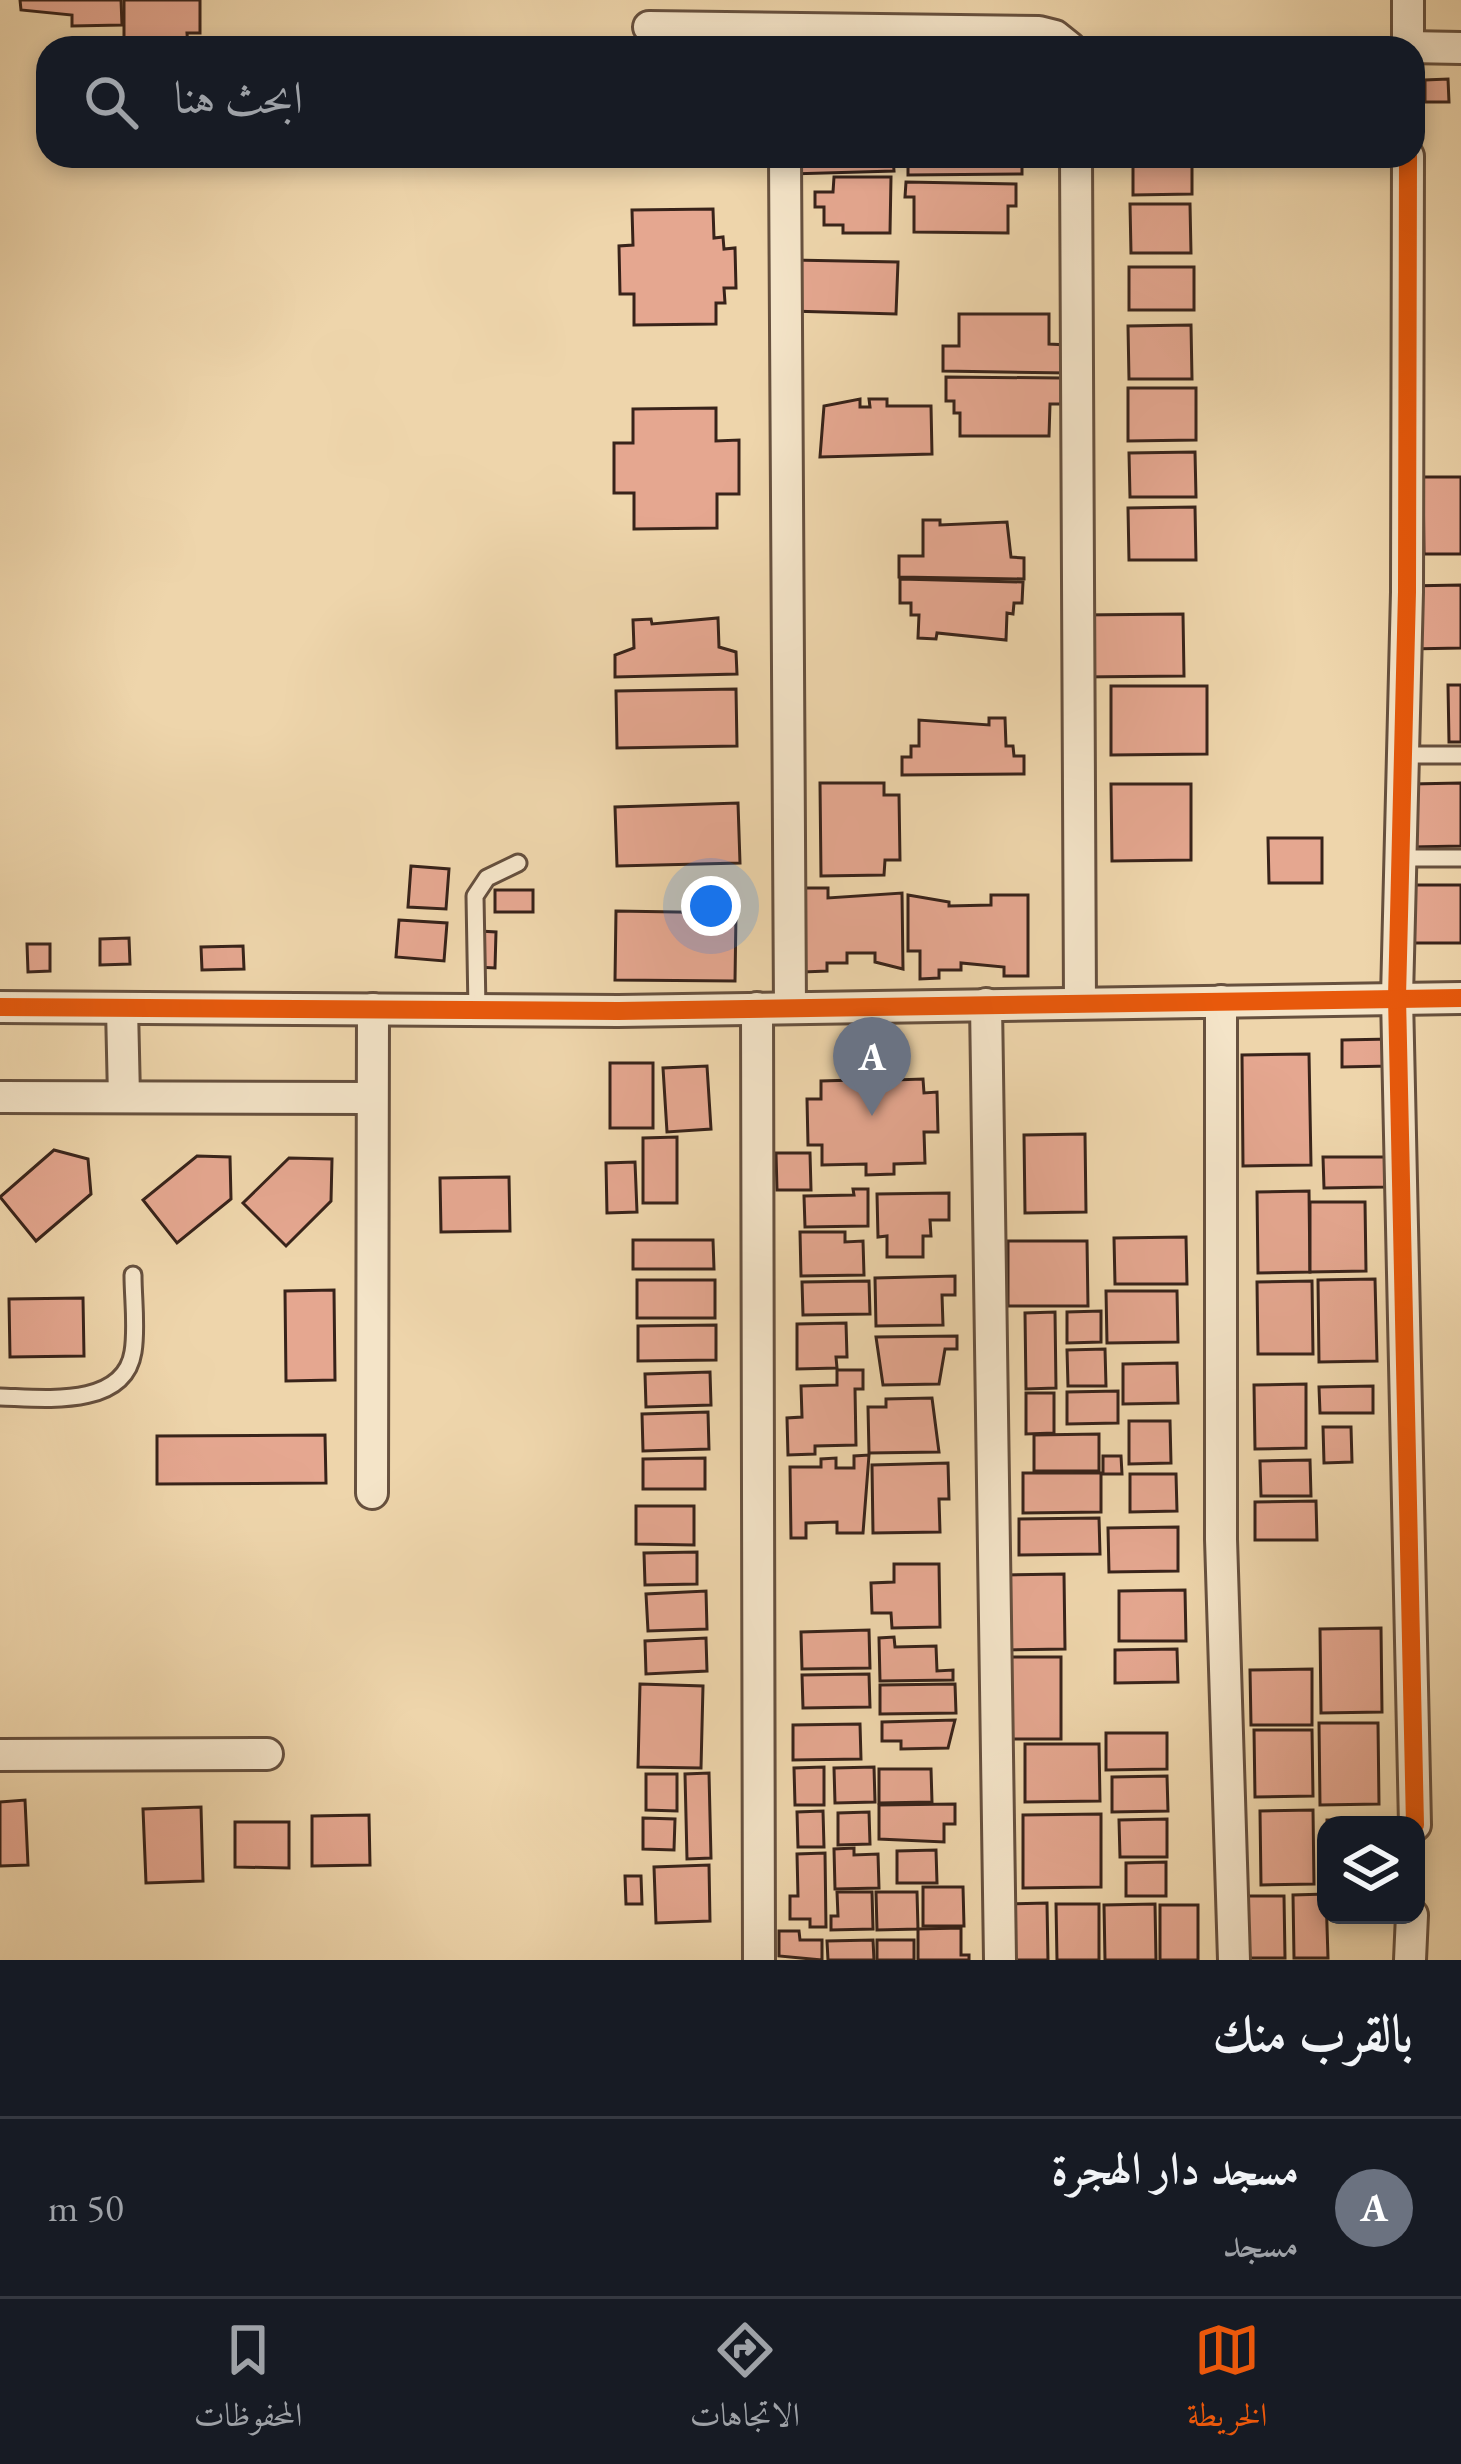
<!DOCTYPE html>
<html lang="ar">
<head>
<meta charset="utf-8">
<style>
  :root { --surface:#171b24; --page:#242831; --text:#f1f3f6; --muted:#9ea1a6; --line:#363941; --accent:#ea580c }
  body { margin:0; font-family:"EB Garamond",Amiri,serif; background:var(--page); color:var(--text); direction:rtl }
  .controls { position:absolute; right:36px; bottom:36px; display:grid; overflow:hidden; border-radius:24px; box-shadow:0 6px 18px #0003 }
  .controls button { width:108px; height:108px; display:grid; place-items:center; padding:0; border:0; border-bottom:3px solid var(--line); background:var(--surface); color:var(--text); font:60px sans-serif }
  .you { position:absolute; left:711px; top:906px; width:42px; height:42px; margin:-30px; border:9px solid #fff; border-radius:50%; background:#1a73e8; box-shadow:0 0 0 18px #1a73e833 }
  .badge { display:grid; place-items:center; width:78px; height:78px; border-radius:50%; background:var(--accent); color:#fff; font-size:39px; font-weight:700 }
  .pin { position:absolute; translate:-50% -99px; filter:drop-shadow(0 3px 6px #0008) }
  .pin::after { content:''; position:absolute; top:63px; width:42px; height:36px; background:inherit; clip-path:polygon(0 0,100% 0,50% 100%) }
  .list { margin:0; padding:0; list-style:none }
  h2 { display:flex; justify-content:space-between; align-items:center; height:156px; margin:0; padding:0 48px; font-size:51px }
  h2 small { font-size:39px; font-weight:400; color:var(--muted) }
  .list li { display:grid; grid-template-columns:78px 1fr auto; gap:36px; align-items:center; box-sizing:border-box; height:180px; padding:0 48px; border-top:3px solid var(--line) }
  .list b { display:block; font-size:45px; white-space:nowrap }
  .list p { margin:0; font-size:39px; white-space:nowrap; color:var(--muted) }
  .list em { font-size:39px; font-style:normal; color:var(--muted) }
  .icon { flex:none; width:66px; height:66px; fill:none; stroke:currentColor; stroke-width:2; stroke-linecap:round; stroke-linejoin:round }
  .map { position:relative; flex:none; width:1461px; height:1960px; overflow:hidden; direction:ltr }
  .search { position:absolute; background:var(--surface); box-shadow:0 6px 18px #0003; left:36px; right:36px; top:36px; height:132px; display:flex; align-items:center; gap:30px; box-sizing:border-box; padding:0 42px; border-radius:36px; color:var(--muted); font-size:45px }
  .sheet { height:336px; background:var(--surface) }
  nav { display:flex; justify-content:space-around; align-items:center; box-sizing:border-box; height:168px; border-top:3px solid var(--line); background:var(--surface); font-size:33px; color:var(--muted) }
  nav a { display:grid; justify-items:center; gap:6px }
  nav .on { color:var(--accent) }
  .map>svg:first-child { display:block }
  .building { fill:#e5a790; stroke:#38231a; stroke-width:3 }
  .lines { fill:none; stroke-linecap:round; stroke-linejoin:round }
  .lane-casing { stroke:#66503e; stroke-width:21 }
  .street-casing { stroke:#66503e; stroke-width:36 }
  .lane { stroke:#f4e4c8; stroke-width:15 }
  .street { stroke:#f4e4c8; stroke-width:30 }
  .cycleway-casing { stroke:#f4e4c8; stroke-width:26 }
  .cycleway { stroke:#e8590c; stroke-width:18 }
</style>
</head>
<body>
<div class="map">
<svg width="1461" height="1960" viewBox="0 0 1461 1960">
  <rect width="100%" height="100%" fill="#eed5ab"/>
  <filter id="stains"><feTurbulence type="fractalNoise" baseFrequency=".00167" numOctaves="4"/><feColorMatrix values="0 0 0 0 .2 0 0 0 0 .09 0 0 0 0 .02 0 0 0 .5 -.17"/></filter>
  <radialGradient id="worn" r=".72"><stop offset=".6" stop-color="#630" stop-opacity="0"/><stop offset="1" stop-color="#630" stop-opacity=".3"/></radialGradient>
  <g class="building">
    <path d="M20,0H121L122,25L72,26V15L21,10Z"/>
    <path d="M124,0H200V33H187L188,48H99V38H124Z"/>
    <path d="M1448,79L1449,102H1425V80Z"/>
    <path d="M790,156H893L894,171L790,174Z"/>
    <path d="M908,156H1022V174L908,175Z"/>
    <path d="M1133,156H1192V194L1133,195Z"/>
    <path d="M834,177H891L890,233H843V225H824V207H815V192H833Z"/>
    <path d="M906,182L1016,184V206H1008V233L914,232V197H905Z"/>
    <path d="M1130,204H1190L1191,253H1131Z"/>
    <path d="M713,209L714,238L723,237L724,249L735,248L736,288H724L725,303H716V324L634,325V294H620L619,246L633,245L632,210Z"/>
    <path d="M791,260L898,262L896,314L790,311Z"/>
    <rect x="1129" y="267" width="65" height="43"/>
    <path d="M959,314H1049V344L1068,345V373L943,371V346H959Z"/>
    <path d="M1191,325L1192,379H1129L1128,326Z"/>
    <path d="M946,377L1061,378V404H1050L1049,436H960V413H954V401H946Z"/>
    <path d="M1128,388H1196V440L1128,441Z"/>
    <path d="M860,399V407H870L869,399H887V406H931L932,454L820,457L824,406Z"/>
    <path d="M716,408V441L739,440V494H717V528L634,529V493H614V443H633V409Z"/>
    <path d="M1195,452L1196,497H1130L1129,453Z"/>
    <path d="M1423,477H1461V554H1424Z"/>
    <path d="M1195,507L1196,560H1129L1128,508Z"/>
    <path d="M923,520H940V525L1007,522L1011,557L1024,558V579L899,577V556H923Z"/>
    <path d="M900,579L1023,582L1022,603H1014L1013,614L1007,613L1006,640L937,633L936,639L918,638L919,615H911V603H900Z"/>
    <path d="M1461,585V648L1409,649L1408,586Z"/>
    <path d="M1183,614L1184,676L1080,677V615Z"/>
    <path d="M718,618L719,647L736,652L737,674L615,677V655L634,648L633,620L651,619L652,624Z"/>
    <path d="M1448,685H1461V742H1449Z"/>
    <path d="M1111,686H1207V754L1111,755Z"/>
    <path d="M736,689L737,746L617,748L616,691Z"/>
    <path d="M989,718H1005L1006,746H1013L1014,756H1024V774L902,775V757H911V746H919V720L989,725Z"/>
    <path d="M820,783H884V795H899L900,860H885L884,875L821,876Z"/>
    <path d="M1461,783V846L1412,847V784Z"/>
    <path d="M1111,784H1191V860L1112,861Z"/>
    <path d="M738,803L740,863L617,866L615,807Z"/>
    <path d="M1268,838H1322V883H1269Z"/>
    <path d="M411,866L449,869L446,909L408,907Z"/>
    <rect x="1408" y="885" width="53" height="58"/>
    <path d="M798,888H828V898L902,893L903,969L875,962V953H847V963H827V971L803,972Z"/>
    <rect x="495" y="890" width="38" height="22"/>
    <path d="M908,895L949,902V906L991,905V895H1028V976H1004V967L961,963V970H939V978L920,979V951H908Z"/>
    <path d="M616,911L736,913L735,981L615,980Z"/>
    <path d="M399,920L447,923L444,961L396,957Z"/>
    <path d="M479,931L496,932L495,968L477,967Z"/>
    <path d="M129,938L130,964L100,965V939Z"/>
    <path d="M27,944H50V971L28,972Z"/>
    <path d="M243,946L244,969L202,970L201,947Z"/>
    <path d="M1390,1039V1066L1342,1067V1040Z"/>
    <path d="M1309,1054L1311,1165L1243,1166L1242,1055Z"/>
    <rect x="610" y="1063" width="43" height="65"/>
    <path d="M855,1064H894V1080L923,1079L924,1093L937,1092L938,1132H924L925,1163L894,1164V1174L866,1175V1164L822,1165V1145H808L807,1099H821V1081L855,1080Z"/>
    <path d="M707,1066L711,1129L667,1132L663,1068Z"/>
    <path d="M1085,1134L1086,1212L1025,1213L1024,1135Z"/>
    <path d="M677,1137V1203H643V1138Z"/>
    <path d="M54,1150L88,1159L91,1194L36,1241L0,1197Z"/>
    <path d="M776,1153H810L811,1190H777Z"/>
    <path d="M197,1156L230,1157L231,1199L177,1243L143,1200Z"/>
    <path d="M1323,1157H1385V1187L1324,1188Z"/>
    <path d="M289,1158L332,1159L331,1201L286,1246L243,1203Z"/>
    <path d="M635,1162L637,1212L607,1213L606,1163Z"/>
    <path d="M509,1177L510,1231L441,1232L440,1178Z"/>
    <path d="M853,1189H868V1226L805,1227L804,1196L854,1195Z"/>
    <path d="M1309,1191L1310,1272L1258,1273L1257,1192Z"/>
    <path d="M949,1193V1220H930L931,1236H923V1257H887V1236L878,1237L877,1194Z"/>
    <path d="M1310,1202H1365L1366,1271L1310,1272Z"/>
    <path d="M800,1232H845V1242L863,1241L864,1275L801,1276Z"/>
    <path d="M1186,1237L1187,1284H1115L1114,1238Z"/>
    <path d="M633,1240H713L714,1269H633Z"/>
    <path d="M1008,1241H1087L1088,1306H1008Z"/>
    <path d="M955,1276V1295H942L943,1325L876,1326L875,1278Z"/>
    <path d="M1375,1279L1377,1361L1319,1362L1318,1280Z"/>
    <rect x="637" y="1280" width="78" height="38"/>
    <path d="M869,1281L870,1314L803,1315L802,1282Z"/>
    <path d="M1312,1281L1313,1354H1258L1257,1282Z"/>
    <path d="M334,1290L335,1380L286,1381L285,1291Z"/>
    <path d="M1106,1291H1177L1178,1342L1107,1343Z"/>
    <path d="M83,1298L84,1356L10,1357L9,1299Z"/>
    <path d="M1101,1311V1342L1067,1343V1312Z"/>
    <path d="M1055,1312L1056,1388L1026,1389L1025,1313Z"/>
    <path d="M846,1323L847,1357H836L837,1368L797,1369V1324Z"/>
    <path d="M716,1325V1360L638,1361V1326Z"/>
    <path d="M957,1336V1349H945L939,1384L883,1385L876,1337Z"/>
    <path d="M1105,1349L1106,1386H1068L1067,1350Z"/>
    <path d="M1177,1363L1178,1403L1123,1404V1364Z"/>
    <path d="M837,1370H863V1389H855L856,1445L815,1446V1454L788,1455L787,1418L802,1417L801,1386L837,1385Z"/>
    <path d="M710,1372L711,1405L646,1407L645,1374Z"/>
    <path d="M1306,1384V1448L1255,1449L1254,1385Z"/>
    <path d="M1373,1386V1413H1320L1319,1387Z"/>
    <path d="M1118,1391V1423L1067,1424V1392Z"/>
    <path d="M1026,1393H1054V1433L1026,1434Z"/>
    <path d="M932,1398L939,1452L869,1453L868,1407H886V1399Z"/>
    <path d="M708,1412L709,1449L643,1451L642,1414Z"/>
    <path d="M1129,1421H1170L1171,1463L1129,1464Z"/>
    <path d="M1323,1427H1351L1352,1462L1324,1463Z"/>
    <path d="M1099,1434V1471H1034V1435Z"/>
    <path d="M325,1435L326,1483L157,1484V1436Z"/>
    <path d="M869,1455L863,1533H837V1522L806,1523V1538H791L790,1467H821V1459L836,1458V1468H854V1456Z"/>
    <path d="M1103,1456H1121L1122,1474H1103Z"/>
    <path d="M705,1458V1489H643V1459Z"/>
    <path d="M1310,1460L1311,1496H1261L1260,1461Z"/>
    <path d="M948,1463L949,1499H939L940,1532L873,1533L872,1465Z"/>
    <path d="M1023,1473H1101V1512L1023,1513Z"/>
    <path d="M1130,1474H1176L1177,1511L1130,1512Z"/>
    <path d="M1316,1501L1317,1540H1255V1502Z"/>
    <path d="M636,1506H694V1545L636,1544Z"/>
    <path d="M1099,1518L1100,1554L1019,1555V1519Z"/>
    <path d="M1178,1527V1571L1109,1572L1108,1528Z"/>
    <path d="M697,1552V1584L645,1585L644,1553Z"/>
    <path d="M894,1564H939L940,1627L892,1628L891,1613H872L871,1583L894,1582Z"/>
    <path d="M1064,1574L1065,1649L1004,1650L1003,1575Z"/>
    <path d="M1185,1590L1186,1641H1119V1591Z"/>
    <path d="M706,1591L707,1629L648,1631L646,1594Z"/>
    <path d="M1381,1628L1382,1712L1321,1713L1320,1629Z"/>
    <path d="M869,1630L870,1668L802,1669L801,1632Z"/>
    <path d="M894,1637L895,1647L936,1646L937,1671L953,1670V1680L880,1681L879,1638Z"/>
    <path d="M706,1638L707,1671L646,1674L645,1641Z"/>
    <path d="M1177,1649L1178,1682L1115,1683V1650Z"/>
    <path d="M1003,1657H1061V1739H1004Z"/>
    <path d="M1312,1669V1725H1251L1250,1670Z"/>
    <path d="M869,1674L870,1707L803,1708L802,1675Z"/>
    <path d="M640,1684L703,1686L701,1768L638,1767Z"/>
    <path d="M955,1684L956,1713L880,1714V1685Z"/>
    <path d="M955,1720L948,1748L901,1749V1741H882V1722Z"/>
    <path d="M1319,1723H1378L1379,1804L1320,1805Z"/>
    <path d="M860,1724L861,1759L793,1760V1725Z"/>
    <path d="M1254,1730H1312L1313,1796L1255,1797Z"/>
    <path d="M1106,1733H1167V1769L1106,1770Z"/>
    <path d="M1025,1744H1099L1100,1801L1025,1802Z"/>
    <path d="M824,1767V1805H795L794,1768Z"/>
    <path d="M874,1767L875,1802L835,1803L834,1768Z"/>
    <path d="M879,1769H931L932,1802L879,1803Z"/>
    <path d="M709,1773L711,1858L687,1859L685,1774Z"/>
    <path d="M646,1774H677V1811L646,1810Z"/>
    <path d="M1167,1776L1168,1811L1112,1812V1777Z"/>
    <path d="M25,1800L28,1865L0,1866V1802Z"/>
    <path d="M955,1804V1824H944V1842L879,1839V1805Z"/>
    <path d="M201,1807L203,1881L146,1883L143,1809Z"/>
    <path d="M1313,1810L1314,1884L1261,1885L1260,1811Z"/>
    <path d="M823,1811L824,1847H798L797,1812Z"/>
    <path d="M869,1812L870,1844L838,1845V1813Z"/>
    <path d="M1101,1814V1887L1023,1888V1815Z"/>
    <path d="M369,1815L370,1865L312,1866V1816Z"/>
    <path d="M643,1818L675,1819L674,1850L643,1849Z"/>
    <path d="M1167,1819V1857H1120L1119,1820Z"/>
    <path d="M1327,1820H1383L1384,1825H1327Z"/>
    <path d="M235,1822H289V1868L235,1867Z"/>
    <path d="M854,1848V1855L878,1854L879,1888L835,1889L834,1849Z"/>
    <path d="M936,1850L937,1883H897V1851Z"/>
    <path d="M825,1853L826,1927H810V1919H790V1896H798L797,1854Z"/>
    <path d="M1166,1862V1896H1126V1863Z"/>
    <path d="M709,1865L710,1921L656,1923L654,1867Z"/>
    <path d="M625,1876H641L642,1904H626Z"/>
    <path d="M923,1887H963L964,1926H923Z"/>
    <path d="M837,1892H872L873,1929L831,1930V1916H838Z"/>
    <path d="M876,1892H917L918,1929L877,1930Z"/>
    <path d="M1326,1894L1328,1958H1294L1293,1895Z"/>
    <path d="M1246,1896H1284L1285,1958H1248Z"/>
    <path d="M1047,1903L1048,1960H1004V1904Z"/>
    <path d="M1056,1904H1099V1960H1057Z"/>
    <path d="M1155,1904L1156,1960H1105L1104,1905Z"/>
    <rect x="1160" y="1905" width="38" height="55"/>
    <path d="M961,1928V1955H969V1960H918V1929Z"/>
    <path d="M779,1931H799L800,1940H822V1960L779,1956Z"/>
    <path d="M873,1940L874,1960H828L827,1941Z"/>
    <rect x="877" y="1940" width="37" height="20"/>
  </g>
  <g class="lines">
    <defs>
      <g id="lane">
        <path d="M1403,755H1461"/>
        <path d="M1400,858H1461"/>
        <path d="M477,1010L475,896L487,878L518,863"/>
        <path d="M0,1397C41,1398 124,1409 133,1352C137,1328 133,1299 133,1275"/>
      </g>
      <g id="street">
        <path d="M1408,0V48"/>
        <path d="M649,27L1039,32L1055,36L1070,48"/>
        <path d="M1408,47L1461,48"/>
        <path d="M785,156L790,1008"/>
        <path d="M1076,156L1080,1003"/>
        <path d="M1408,156L1407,592L1397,997L1415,1825"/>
        <path d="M1221,1001V1539L1234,1960"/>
        <path d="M986,1004L1000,1960"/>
        <path d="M0,1007L618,1011L1461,998"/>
        <path d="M122,1008L124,1097"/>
        <path d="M757,1008L759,1960"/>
        <path d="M0,1097L372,1098"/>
        <path d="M372,1493L373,1009"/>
        <path d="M0,1755L267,1754"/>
        <path d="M1410,1960L1412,1915"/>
      </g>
    </defs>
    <use href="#lane" class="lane-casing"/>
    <use href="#street" class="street-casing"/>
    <use href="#lane" class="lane"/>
    <use href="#street" class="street"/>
    <defs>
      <g id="cycleway">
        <path d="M1408,156L1407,592L1397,997L1415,1825"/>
        <path d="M0,1007L618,1011L1461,998"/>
      </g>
    </defs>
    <use href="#cycleway" class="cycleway-casing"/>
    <use href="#cycleway" class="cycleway"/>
  </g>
  <rect width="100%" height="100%" filter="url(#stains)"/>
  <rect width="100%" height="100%" fill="url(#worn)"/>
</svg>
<div class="controls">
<button><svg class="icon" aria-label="layers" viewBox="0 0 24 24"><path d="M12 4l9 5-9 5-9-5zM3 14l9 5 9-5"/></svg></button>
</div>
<div class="you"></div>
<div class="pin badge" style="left:872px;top:1116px;background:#6b7280">A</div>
<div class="search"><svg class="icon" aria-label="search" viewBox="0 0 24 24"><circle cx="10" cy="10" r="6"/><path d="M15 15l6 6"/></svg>ابحث هنا</div>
</div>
<section class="sheet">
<h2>بالقرب منك<small></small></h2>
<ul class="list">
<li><span class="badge" style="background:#6b7280">A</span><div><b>مسجد دار الهجرة</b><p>مسجد</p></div><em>50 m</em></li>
</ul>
</section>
<nav>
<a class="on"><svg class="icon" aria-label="map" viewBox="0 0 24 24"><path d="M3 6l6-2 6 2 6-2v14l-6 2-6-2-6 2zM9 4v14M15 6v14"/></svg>الخريطة</a>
<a><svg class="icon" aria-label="directions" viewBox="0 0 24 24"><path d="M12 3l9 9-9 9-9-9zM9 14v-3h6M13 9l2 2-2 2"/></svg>الاتجاهات</a>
<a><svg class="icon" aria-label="saved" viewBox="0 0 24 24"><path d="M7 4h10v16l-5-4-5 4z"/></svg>المحفوظات</a>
</nav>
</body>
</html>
